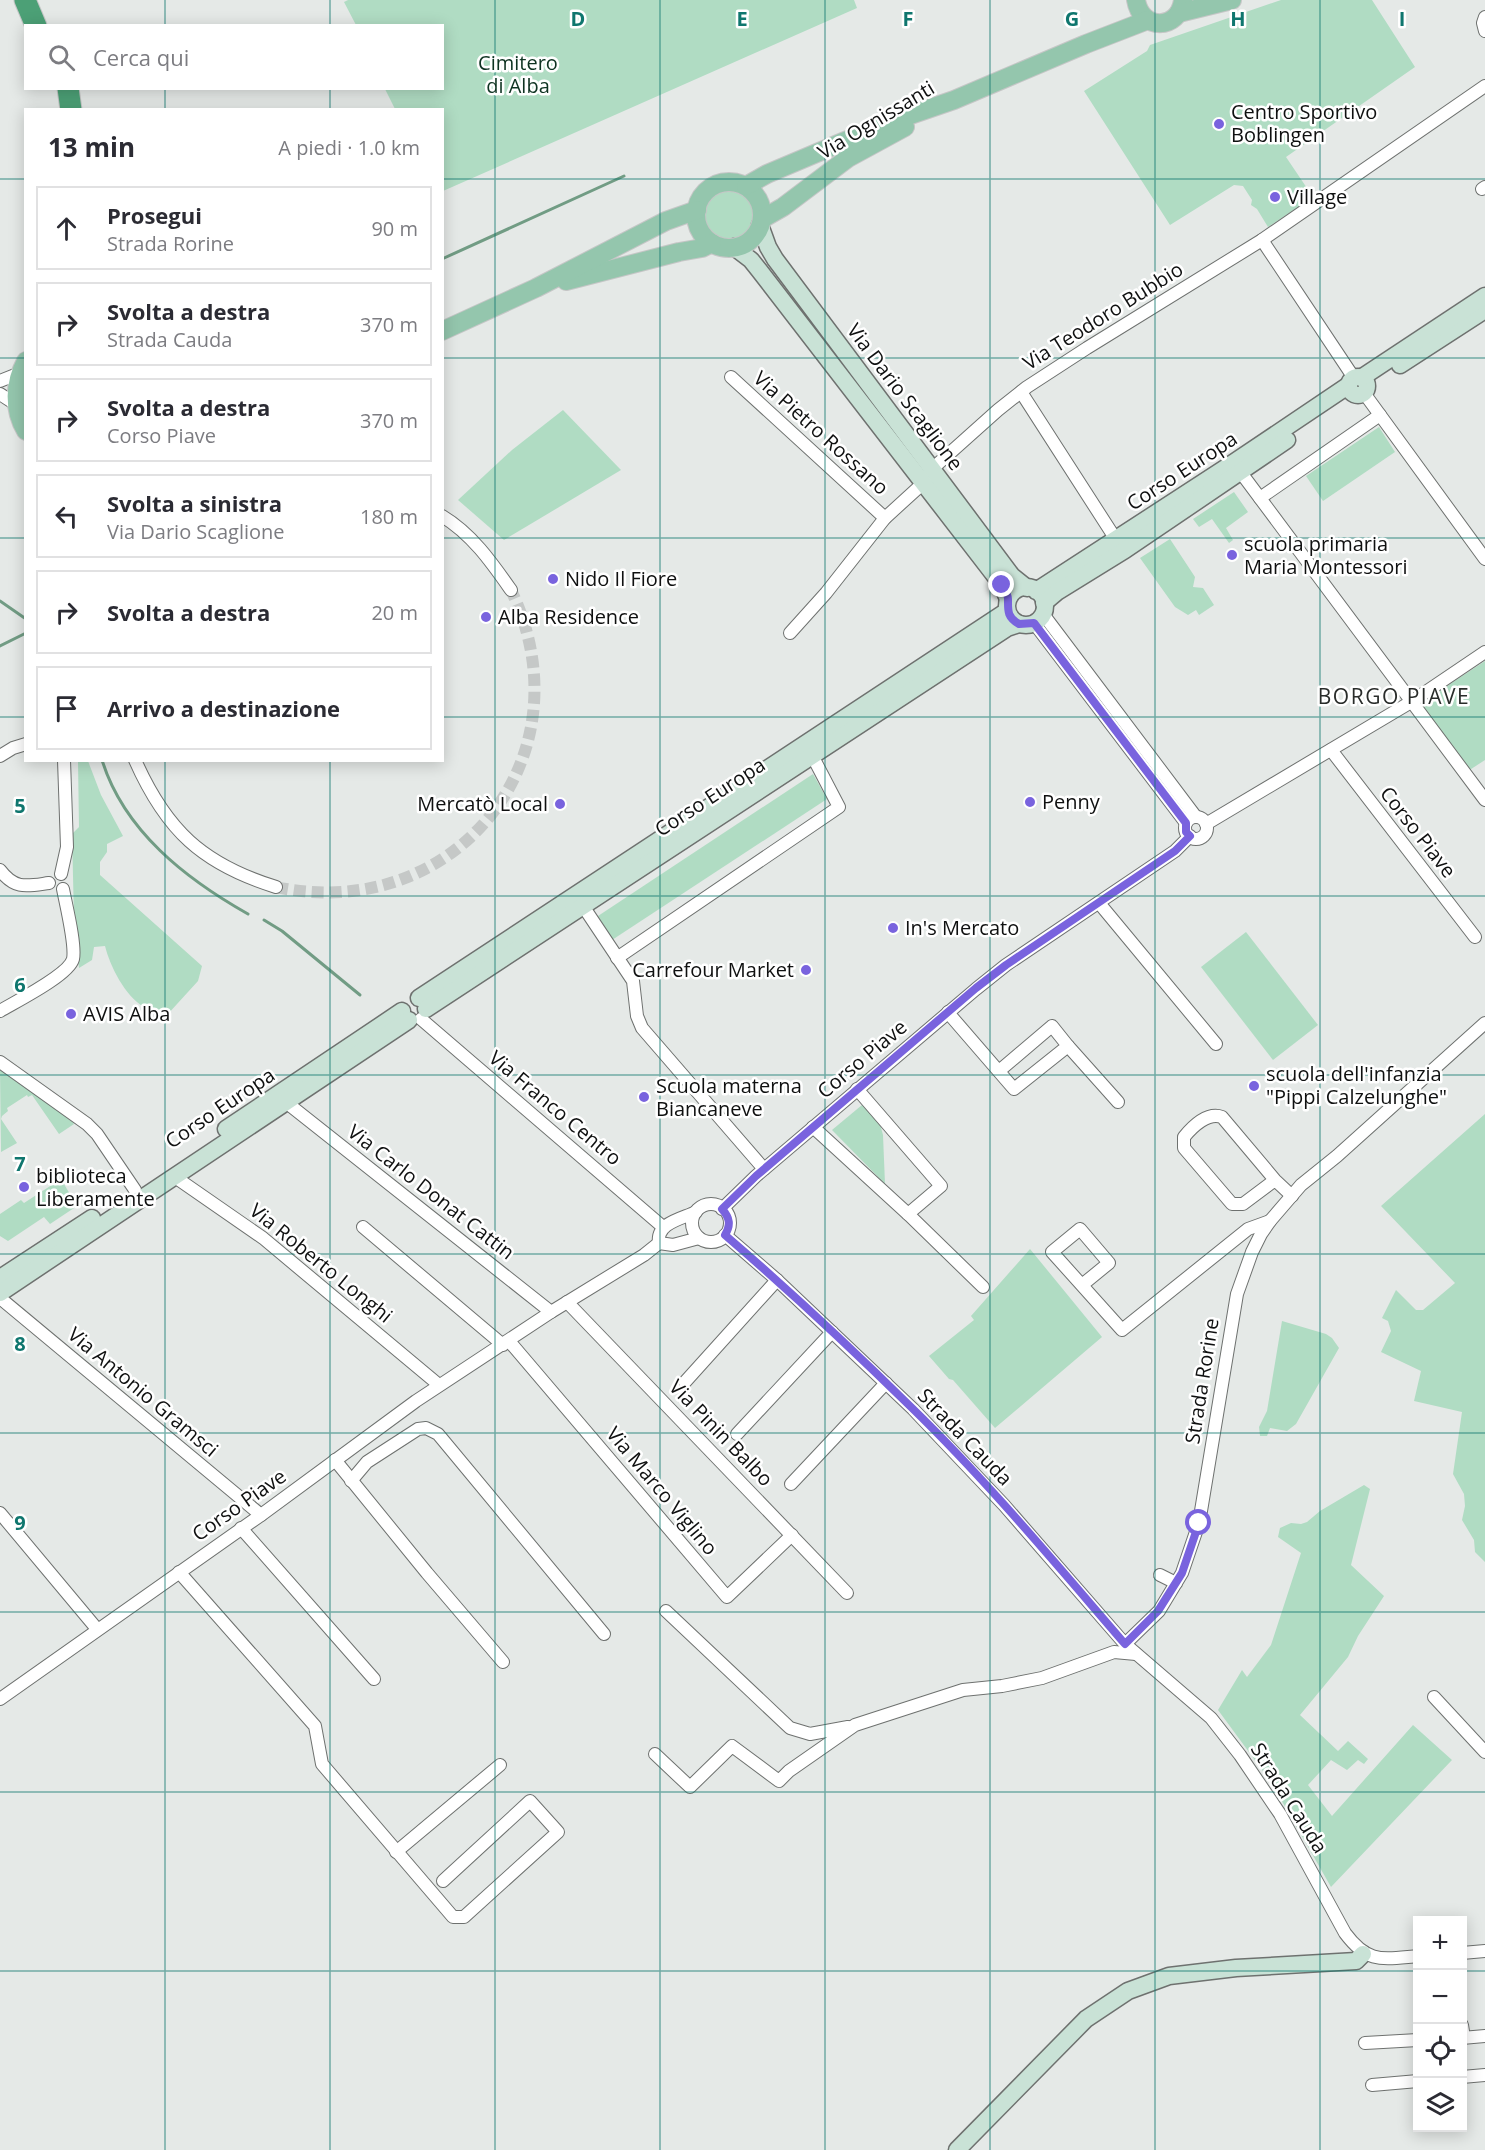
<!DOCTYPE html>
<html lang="it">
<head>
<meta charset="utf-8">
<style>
  :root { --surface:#fff; --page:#f2f2f3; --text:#2b2b33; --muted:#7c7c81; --line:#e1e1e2 }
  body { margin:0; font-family:"Open Sans",sans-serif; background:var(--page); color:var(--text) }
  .controls { position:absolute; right:18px; bottom:18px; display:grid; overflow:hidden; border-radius:0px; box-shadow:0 3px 15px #0003 }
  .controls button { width:54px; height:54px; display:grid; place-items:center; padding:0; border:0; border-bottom:2px solid var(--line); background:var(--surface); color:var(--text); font:30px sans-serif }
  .stop { position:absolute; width:18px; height:18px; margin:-14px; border:4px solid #7963de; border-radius:50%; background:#fff }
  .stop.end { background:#7963de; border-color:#fff; box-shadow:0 2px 6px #0008 }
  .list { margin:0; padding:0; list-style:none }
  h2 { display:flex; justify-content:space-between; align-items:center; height:78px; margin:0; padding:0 24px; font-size:26px }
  h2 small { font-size:20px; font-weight:400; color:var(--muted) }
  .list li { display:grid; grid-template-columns:39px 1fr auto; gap:18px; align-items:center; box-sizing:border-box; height:84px; margin:0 12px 12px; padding:0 12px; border:2px solid var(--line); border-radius:0px }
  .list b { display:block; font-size:22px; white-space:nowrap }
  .list p { margin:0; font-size:20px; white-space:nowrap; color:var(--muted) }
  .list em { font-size:20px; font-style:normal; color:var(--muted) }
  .icon { flex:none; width:33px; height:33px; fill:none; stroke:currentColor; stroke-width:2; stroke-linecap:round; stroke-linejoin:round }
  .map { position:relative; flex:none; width:1485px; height:2150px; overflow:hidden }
  .search { position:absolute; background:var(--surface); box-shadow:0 3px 15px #0003; left:24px; top:24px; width:420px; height:66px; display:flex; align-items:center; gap:15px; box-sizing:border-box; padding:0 21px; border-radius:0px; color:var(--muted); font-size:22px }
  .panel { position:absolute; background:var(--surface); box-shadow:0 3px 15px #0003; left:24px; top:108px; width:420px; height:654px; border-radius:0px }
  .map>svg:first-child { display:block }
  .green { fill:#b0dcc3 }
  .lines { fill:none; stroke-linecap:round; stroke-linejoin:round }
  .stream { stroke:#719c84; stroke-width:3 }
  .street-tunnel { stroke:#c5c8c7; stroke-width:12; stroke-dasharray:12 6; stroke-linecap:butt }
  .street-casing { stroke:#6e716f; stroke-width:14 }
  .secondary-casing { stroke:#6e716f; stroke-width:19 }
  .primary-casing { stroke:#c5c6c6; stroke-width:20 }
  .highway-casing { stroke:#c5c6c6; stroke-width:23 }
  .street { stroke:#fff; stroke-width:12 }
  .secondary { stroke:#c9e2d6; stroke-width:16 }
  .primary { stroke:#94c6ad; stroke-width:18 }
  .highway { stroke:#4ca076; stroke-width:21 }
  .route { stroke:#7963de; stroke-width:8 }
  .grid { fill:none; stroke:#0f766e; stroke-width:1.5; stroke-opacity:0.55 }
  .poi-dot { fill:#7963de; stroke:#fff; stroke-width:2 }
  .labels { text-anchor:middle; stroke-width:5; stroke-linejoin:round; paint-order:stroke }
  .park-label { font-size:20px; fill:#0e3321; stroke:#fff }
  .poi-label { font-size:20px; fill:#0f1010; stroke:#fff; text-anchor:start }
  .street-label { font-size:20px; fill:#0f1010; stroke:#fff }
  .neighbourhood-label { font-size:21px; letter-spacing:1.5px; fill:#292c2a; stroke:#fff }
  .grid-label { font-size:20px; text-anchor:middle; font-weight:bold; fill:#0f766e; stroke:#fff; stroke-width:5; stroke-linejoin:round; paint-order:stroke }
</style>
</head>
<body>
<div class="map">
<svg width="1485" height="2150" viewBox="0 0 1485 2150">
  <rect width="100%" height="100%" fill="#e5e9e7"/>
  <g class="green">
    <path d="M348,0H854L857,8L443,191L442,110L395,109L385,89L442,88V26L356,25L344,2Z"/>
    <path d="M1281,0H1372L1415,67L1286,157L1313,197L1268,227L1257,209L1251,205L1252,200L1243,186L1234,185L1170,225L1084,91L1147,51L1150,45Z"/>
    <circle cx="729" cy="215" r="25"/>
    <path d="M563,410L621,470L504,540L458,500L512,450Z"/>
    <path d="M1379,427L1395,452L1323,501L1306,476Z"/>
    <path d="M1234,492L1248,512L1226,528L1233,540L1229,543L1212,519L1199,527L1193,519Z"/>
    <path d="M1170,539L1195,577L1193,587L1203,588L1214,605L1199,615L1196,610L1188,615L1175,607L1140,558Z"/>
    <path d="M1485,661V760L1468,771L1418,705Z"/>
    <path d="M78,761H88L101,795L123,836L107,844V852L100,862V875L202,966L198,981L167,1015C159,1012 150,1011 144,1007C125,996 110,966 105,946L94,947L92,960L79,968L74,918L72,834L79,827Z"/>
    <path d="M813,774L827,799L612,940L598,916Z"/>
    <path d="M1246,932L1318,1025L1273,1060L1201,967Z"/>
    <path d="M0,1070L67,1114L74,1124L59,1134L32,1095L28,1097L27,1095L7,1108L8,1111L2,1116L1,1119L17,1143L1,1152Z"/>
    <path d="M862,1105L880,1124L883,1135L885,1184L832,1130Z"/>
    <path d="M1485,1114V1562L1475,1552L1474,1540L1462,1520L1465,1506L1464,1494L1453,1474L1462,1412L1414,1401L1421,1371L1381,1352L1391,1331L1388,1321L1382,1318L1396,1290L1416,1310H1423L1455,1283L1381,1206Z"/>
    <path d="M61,1179L77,1206L50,1224L44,1217L8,1241L0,1236V1214L21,1200L24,1203Z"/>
    <path d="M1030,1249L1102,1337L995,1428L953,1380L949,1379L929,1356L974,1320L971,1316Z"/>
    <path d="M1282,1321L1326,1334L1332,1338L1339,1348L1296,1424L1287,1431L1270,1428L1267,1436H1260L1259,1427L1267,1411Z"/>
    <path d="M1364,1485L1370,1489L1351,1565L1384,1596L1358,1636L1348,1657L1300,1715L1338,1751L1348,1741L1368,1759L1364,1764L1358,1760L1347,1770L1331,1760L1308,1785L1332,1816L1413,1725L1452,1760L1331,1887L1271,1782L1218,1710L1242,1670L1247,1677L1271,1645L1301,1553L1278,1537L1280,1528L1291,1523L1301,1524L1307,1522L1320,1511Z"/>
  </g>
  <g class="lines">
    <g class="stream">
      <path d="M442,259L624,176"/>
      <path d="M0,601L26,619"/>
      <path d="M0,646L26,633"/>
      <path d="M102,760C124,831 186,879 248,914"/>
      <path d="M264,920L282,931L360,995"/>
    </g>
    <path class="street-tunnel" d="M276,887C455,925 591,757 511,590"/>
    <defs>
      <g id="street">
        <path d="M1485,17L1483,23L1485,31"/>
        <path d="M1482,189L1485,187"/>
        <path d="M1262,240L1354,378"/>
        <path d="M731,377L885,518"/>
        <path d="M0,381L20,373"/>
        <path d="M1021,392L1115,538"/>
        <path d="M1364,393L1485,559"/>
        <path d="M0,394L17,405"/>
        <path d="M1236,466L1485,800"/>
        <path d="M1260,498L1380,415"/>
        <path d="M442,516C472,534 492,563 511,590"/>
        <path d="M1043,614L1196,817"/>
        <path d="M1034,623L1186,823"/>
        <path d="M790,633L826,593L885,518L919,487L932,469L998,410L1027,387L1087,348L1262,240L1485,86"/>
        <path d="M1331,750L1475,937"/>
        <path d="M0,756L13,748L26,744"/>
        <path d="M135,760C166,830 202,864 276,887"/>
        <circle cx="1196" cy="828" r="11"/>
        <path d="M1206,824L1411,702L1485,652"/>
        <path d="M0,870C15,890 27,886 49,883"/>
        <path d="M61,874L67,847L64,760"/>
        <path d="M1099,903L1216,1044"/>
        <path d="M583,906L633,981L637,1016L642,1028L764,1169"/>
        <path d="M617,958L839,807L815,761"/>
        <path d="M0,1011C15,1002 69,975 73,959C76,945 66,905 63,889"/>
        <path d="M948,1012L950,1015L1014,1089L1068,1046L1052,1026L999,1071"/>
        <path d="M421,1019L663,1227"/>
        <path d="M1068,1046L1118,1102"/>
        <path d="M0,1062L87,1124L97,1134L135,1190"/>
        <path d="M857,1089L941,1186L908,1214"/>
        <path d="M287,1103L551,1312"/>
        <path d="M813,1127L908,1214L983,1287"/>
        <path d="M175,1177L263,1238L439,1385"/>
        <path d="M1275,1180L1243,1204H1232L1184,1148V1137C1193,1126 1208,1112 1222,1117L1275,1180L1292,1196"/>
        <circle cx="711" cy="1223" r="19"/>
        <path d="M722,1209L756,1176L976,989L1006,965L1175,851L1190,836"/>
        <path d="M363,1227L503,1345"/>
        <path d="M725,1235L777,1280L913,1409L1004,1505L1125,1644L1211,1718L1240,1755L1280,1814L1345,1933C1368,1964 1382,1959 1418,1956"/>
        <path d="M659,1243C656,1223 681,1219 696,1212"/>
        <path d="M659,1243L673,1245L699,1238"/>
        <path d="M1082,1285L1109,1263L1080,1229L1052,1252L1122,1330L1248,1229L1270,1221"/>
        <path d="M0,1298L261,1515"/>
        <path d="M567,1302L847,1593"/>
        <path d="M509,1341L727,1597L792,1535"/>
        <path d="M685,1382L777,1280"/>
        <path d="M737,1434L832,1332"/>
        <path d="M335,1460L427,1573L503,1662"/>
        <path d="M351,1481L367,1462L418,1429L426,1428L438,1434L604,1634"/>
        <path d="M791,1484L886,1383"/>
        <path d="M0,1513L97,1629"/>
        <path d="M241,1528L374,1679"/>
        <path d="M179,1572L315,1726L322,1764L453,1917H464L558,1832L530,1801L443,1881"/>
        <path d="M1160,1575L1176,1583"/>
        <path d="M666,1611L790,1728L810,1734L848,1727"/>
        <path d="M1125,1644L1159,1611L1182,1573L1199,1523L1237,1294L1252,1252L1261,1234L1270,1221L1301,1185L1337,1156L1485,1023"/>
        <path d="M1434,1697L1485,1752"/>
        <path d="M0,1699L261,1515L416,1401L551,1312L644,1255L659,1243"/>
        <path d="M655,1754L690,1787L732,1746L779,1781L789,1771L855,1725L963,1690L1002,1686L1042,1678L1114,1652L1136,1654"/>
        <path d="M396,1852L500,1765"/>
        <path d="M1462,1953L1485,1951"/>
        <path d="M1462,2025L1464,2038"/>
        <path d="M1462,2038L1485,2036"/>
        <path d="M1365,2043L1418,2040"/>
        <path d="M1462,2077L1485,2075"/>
        <path d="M1372,2085L1418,2081"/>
      </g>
      <g id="secondary">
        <path d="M760,225L768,247L775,259L1012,576L1027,588"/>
        <path d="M734,247L751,260L759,270L1002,585L1008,599"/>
        <path d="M1400,365L1485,310"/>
        <circle cx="1358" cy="386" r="9"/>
        <path d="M1361,378L1485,296"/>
        <circle cx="1026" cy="606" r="19"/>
        <path d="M1036,591L1233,463L1349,385"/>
        <path d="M1044,603L1057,592L1125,550L1287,440"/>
        <path d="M419,998L1007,611"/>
        <path d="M426,1009L1007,628L1019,624"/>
        <path d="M226,1129L402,1011"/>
        <path d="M0,1278L92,1218"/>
        <path d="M0,1293L409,1020"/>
        <path d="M957,2150L1086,2019L1128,1991L1169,1976L1236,1968L1356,1961L1363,1954"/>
      </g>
      <g id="primary">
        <path d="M1136,0C1141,31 1179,31 1183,0"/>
        <path d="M1179,13L1232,0"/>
        <circle cx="729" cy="215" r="33"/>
        <path d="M746,186L767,174L890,122L954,100L1086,44L1148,20"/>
        <path d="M762,219L783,207L848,158L905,127"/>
        <path d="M566,281L679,252L702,248L712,243"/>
        <path d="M442,331L536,288L666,221L697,210"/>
        <path d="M26,361C14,383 13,410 26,431"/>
      </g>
      <g id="highway">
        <path d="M25,0L36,26"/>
        <path d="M68,88L71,110"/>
      </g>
    </defs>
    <use href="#street" class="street-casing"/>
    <use href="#secondary" class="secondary-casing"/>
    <use href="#primary" class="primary-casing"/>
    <use href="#highway" class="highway-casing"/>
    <use href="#street" class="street"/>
    <use href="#secondary" class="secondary"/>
    <use href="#primary" class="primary"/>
    <use href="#highway" class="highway"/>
  </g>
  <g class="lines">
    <path class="route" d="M1002,585C1004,589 1008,594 1008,599C1008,611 1007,617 1019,624L1034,623L1186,823V832L1190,836L1175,851L1006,965L976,988L756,1176L722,1209C730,1218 731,1225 725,1235C790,1291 852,1349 912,1408C988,1482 1056,1564 1125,1644L1158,1611L1182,1573L1199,1523"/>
  </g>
  <path class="grid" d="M165,0V26M330,0V26M495,0V2150M660,0V2150M825,0V2150M990,0V2150M1155,0V2150M1320,0V2150M165,88V110M330,88V110M0,179H26M442,179H1485M0,358H26M442,358H1485M0,538H26M442,538H1485M0,717H26M442,717H1485M165,760V2150M330,760V2150M0,896H1485M0,1075H1485M0,1254H1485M0,1433H1485M0,1612H1485M0,1792H1485M0,1971H1418M1462,1971H1485"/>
  <g class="poi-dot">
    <circle cx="1219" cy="124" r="6"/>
    <circle cx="1275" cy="197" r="6"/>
    <circle cx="1232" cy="555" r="6"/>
    <circle cx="553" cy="579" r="6"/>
    <circle cx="486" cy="617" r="6"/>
    <circle cx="1030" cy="802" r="6"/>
    <circle cx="560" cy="804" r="6"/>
    <circle cx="893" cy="928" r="6"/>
    <circle cx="806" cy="970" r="6"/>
    <circle cx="71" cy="1014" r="6"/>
    <circle cx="1254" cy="1086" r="6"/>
    <circle cx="644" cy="1097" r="6"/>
    <circle cx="24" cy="1187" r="6"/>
  </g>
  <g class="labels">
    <g class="park-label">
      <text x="518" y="70">Cimitero<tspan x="518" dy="23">di Alba</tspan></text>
    </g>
    <g class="poi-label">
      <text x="1231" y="119">Centro Sportivo<tspan x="1231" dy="23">Boblingen</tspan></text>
      <text x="1287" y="204">Village</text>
      <text x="1244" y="551">scuola primaria<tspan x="1244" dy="23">Maria Montessori</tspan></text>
      <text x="565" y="586">Nido Il Fiore</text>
      <text x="498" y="624">Alba Residence</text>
      <text x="1042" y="809">Penny</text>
      <text x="548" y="811" text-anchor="end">Mercatò Local</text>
      <text x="905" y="935">In's Mercato</text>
      <text x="794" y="977" text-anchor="end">Carrefour Market</text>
      <text x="83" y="1021">AVIS Alba</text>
      <text x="1266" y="1081">scuola dell'infanzia<tspan x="1266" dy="23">"Pippi Calzelunghe"</tspan></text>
      <text x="656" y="1093">Scuola materna<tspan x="656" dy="23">Biancaneve</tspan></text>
      <text x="36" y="1183">biblioteca<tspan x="36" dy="23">Liberamente</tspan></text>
    </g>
    <g class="street-label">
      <text transform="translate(876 120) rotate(-31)" y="7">Via Ognissanti</text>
      <text transform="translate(1103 316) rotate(-32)" y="7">Via Teodoro Bubbio</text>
      <text transform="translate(905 397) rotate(53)" y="7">Via Dario Scaglione</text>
      <text transform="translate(821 433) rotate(42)" y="7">Via Pietro Rossano</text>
      <text transform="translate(1182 471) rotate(-33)" y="7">Corso Europa</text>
      <text transform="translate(710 797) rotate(-33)" y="7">Corso Europa</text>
      <text transform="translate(1418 832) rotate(52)" y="7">Corso Piave</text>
      <text transform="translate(862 1059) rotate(-40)" y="7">Corso Piave</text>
      <text transform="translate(220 1108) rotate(-34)" y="7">Corso Europa</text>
      <text transform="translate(555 1108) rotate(40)" y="7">Via Franco Centro</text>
      <text transform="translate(431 1192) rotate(38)" y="7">Via Carlo Donat Cattin</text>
      <text transform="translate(321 1263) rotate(39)" y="7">Via Roberto Longhi</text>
      <text transform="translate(1202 1381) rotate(-81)" y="7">Strada Rorine</text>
      <text transform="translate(143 1392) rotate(40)" y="7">Via Antonio Gramsci</text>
      <text transform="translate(721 1433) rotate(46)" y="7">Via Pinin Balbo</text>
      <text transform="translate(965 1437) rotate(46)" y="7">Strada Cauda</text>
      <text transform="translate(662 1491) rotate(50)" y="7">Via Marco Viglino</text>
      <text transform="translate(239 1505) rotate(-35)" y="7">Corso Piave</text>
      <text transform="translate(1289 1798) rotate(58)" y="7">Strada Cauda</text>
    </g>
    <g class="neighbourhood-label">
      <text x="1394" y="704">BORGO PIAVE</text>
    </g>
  </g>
  <g class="grid-label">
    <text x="578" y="26">D</text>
    <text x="742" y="26">E</text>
    <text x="908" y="26">F</text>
    <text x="1072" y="26">G</text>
    <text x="1238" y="26">H</text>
    <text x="1402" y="26">I</text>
    <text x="20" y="813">5</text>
    <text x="20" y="992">6</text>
    <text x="20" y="1171">7</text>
    <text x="20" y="1351">8</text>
    <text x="20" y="1530">9</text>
  </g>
</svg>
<div class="controls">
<button>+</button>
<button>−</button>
<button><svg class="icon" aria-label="locate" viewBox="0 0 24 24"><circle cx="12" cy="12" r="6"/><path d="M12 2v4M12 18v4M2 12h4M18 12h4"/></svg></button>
<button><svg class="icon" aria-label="layers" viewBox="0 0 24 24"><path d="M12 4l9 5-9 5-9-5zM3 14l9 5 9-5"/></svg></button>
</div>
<div class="stop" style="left:1199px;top:1523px"></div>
<div class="stop end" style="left:1002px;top:585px"></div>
<div class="search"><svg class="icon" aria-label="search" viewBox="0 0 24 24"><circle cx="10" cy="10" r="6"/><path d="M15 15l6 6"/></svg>Cerca qui</div>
<section class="panel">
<h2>13 min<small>A piedi · 1.0 km</small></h2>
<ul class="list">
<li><svg class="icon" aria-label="ahead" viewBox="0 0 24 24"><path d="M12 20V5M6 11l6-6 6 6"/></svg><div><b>Prosegui</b><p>Strada Rorine</p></div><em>90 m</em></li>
<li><svg class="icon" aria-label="right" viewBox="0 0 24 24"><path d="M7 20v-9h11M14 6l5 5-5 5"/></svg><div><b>Svolta a destra</b><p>Strada Cauda</p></div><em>370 m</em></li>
<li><svg class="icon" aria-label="right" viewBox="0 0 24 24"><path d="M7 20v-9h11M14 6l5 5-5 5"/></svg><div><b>Svolta a destra</b><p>Corso Piave</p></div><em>370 m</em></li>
<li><svg class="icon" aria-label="left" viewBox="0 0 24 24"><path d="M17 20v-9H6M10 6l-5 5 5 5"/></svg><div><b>Svolta a sinistra</b><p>Via Dario Scaglione</p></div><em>180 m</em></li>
<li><svg class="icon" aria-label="right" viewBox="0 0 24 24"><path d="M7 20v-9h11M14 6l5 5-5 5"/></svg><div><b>Svolta a destra</b></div><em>20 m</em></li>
<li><svg class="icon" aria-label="arrive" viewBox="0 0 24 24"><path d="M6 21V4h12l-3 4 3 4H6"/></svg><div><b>Arrivo a destinazione</b></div></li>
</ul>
</section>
</div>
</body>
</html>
